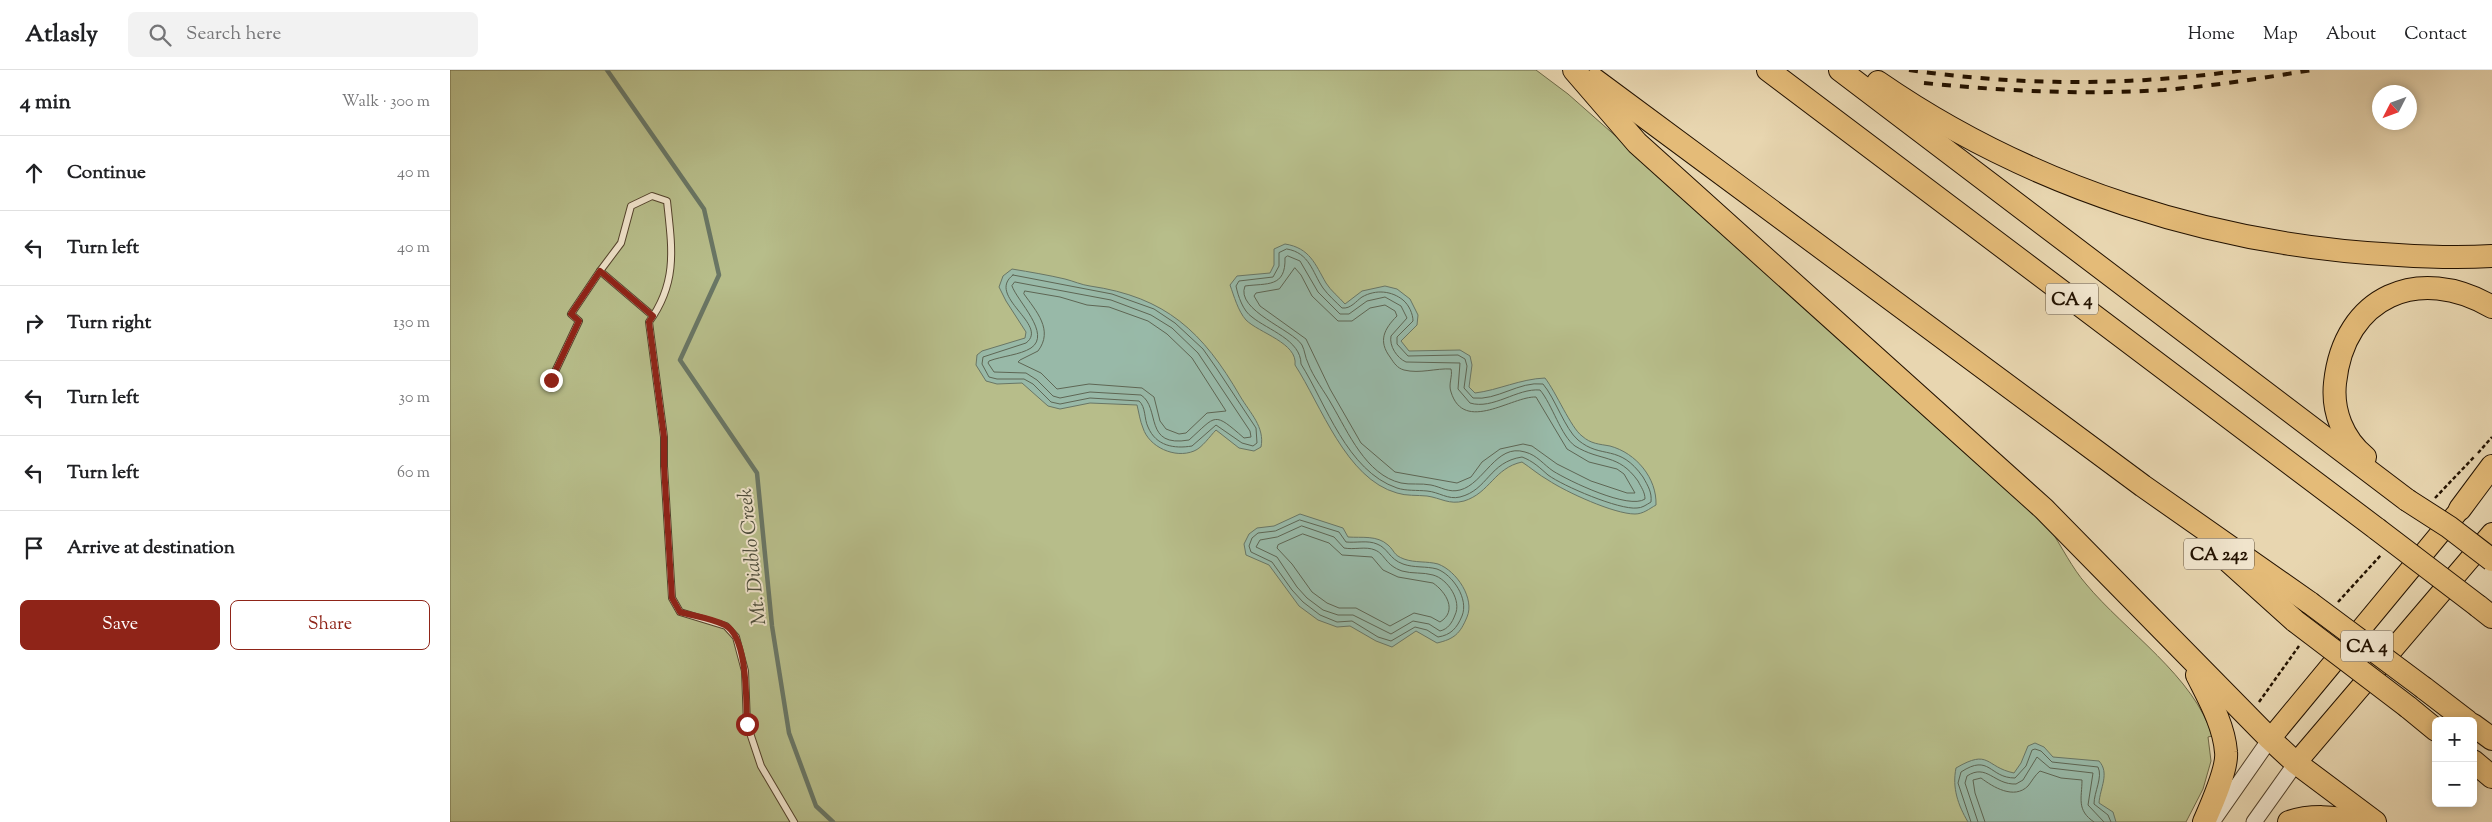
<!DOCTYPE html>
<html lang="en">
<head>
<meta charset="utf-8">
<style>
  :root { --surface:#fff; --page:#f2f2f2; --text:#202124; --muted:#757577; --line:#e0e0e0; --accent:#8f2418 }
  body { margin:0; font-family:"Sorts Mill Goudy",serif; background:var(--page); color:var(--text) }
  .controls { position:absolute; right:15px; bottom:15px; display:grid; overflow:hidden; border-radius:8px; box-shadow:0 2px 8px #0003 }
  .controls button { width:45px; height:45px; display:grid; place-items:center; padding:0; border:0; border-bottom:1px solid var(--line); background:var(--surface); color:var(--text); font:25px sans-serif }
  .compass { position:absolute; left:1922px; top:15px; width:45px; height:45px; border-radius:50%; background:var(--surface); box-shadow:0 2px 8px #0003; rotate:228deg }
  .stop { position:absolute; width:15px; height:15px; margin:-11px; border:4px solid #8f2418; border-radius:50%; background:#fff }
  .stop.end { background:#8f2418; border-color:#fff; box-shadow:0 1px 5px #0008 }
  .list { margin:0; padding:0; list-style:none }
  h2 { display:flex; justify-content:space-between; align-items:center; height:65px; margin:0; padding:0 20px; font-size:21px }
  h2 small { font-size:16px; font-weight:400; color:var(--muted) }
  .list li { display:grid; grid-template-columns:32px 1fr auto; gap:15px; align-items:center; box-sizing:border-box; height:75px; padding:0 20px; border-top:1px solid var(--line) }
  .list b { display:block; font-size:19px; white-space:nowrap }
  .list em { font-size:16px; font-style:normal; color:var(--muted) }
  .actions { display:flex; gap:10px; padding:15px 20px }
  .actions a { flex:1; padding:11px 0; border:1px solid var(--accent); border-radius:8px; text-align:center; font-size:18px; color:var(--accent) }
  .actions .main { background:var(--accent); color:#fff }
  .icon { flex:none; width:28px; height:28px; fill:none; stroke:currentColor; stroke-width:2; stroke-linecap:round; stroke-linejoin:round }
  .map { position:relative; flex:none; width:2042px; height:752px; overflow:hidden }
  header { display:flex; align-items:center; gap:30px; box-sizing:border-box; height:70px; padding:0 25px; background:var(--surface); border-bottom:1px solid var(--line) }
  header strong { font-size:24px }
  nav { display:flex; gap:28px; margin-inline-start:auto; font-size:18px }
  .search { width:350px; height:45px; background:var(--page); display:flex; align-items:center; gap:12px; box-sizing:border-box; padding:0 18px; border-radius:8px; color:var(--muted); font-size:19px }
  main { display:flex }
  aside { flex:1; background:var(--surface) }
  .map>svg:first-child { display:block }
  .green { fill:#b7bd8a; stroke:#6d6845 }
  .water { fill:#98b9a8; stroke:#697665 }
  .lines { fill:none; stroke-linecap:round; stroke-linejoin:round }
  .shore { stroke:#5e6654; stroke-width:1 }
  .stream { stroke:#697665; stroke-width:4.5 }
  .service-casing { stroke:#54432c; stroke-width:8 }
  .tertiary-casing { stroke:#54432c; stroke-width:17 }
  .primary-casing { stroke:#231200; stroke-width:22 }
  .motorway-casing { stroke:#231200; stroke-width:24 }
  .path { stroke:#231200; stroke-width:2.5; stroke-dasharray:4 2.5; stroke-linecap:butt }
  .service { stroke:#f0e4cc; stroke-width:6 }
  .tertiary { stroke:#f0e4cc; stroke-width:15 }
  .primary { stroke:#e4bb78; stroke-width:20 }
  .motorway { stroke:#e4bb78; stroke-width:22 }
  .rail { stroke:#231200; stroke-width:4; stroke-dasharray:9 9; stroke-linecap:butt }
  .motorway-bridge-casing { stroke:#231200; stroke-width:24; stroke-linecap:butt }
  .motorway-bridge { stroke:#e4bb78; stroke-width:22 }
  .route { stroke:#8f2418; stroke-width:6 }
  .labels { text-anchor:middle; stroke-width:4; stroke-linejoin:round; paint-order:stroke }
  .shield { fill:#f0e4cc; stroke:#60513d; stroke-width:1 }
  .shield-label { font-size:18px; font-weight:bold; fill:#231200 }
  .water-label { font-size:20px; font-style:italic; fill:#4c4c3b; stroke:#f0e4cc }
</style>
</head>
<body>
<header>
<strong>Atlasly</strong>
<div class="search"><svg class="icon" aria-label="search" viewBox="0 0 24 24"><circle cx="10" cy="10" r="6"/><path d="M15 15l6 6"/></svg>Search here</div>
<nav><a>Home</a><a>Map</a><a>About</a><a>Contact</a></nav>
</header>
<main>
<aside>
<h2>4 min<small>Walk · 300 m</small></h2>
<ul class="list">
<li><svg class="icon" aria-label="ahead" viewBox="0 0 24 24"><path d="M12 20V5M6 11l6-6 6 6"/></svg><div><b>Continue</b></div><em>40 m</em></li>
<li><svg class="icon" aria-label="left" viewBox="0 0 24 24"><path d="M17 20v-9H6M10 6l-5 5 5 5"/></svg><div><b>Turn left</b></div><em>40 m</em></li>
<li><svg class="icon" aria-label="right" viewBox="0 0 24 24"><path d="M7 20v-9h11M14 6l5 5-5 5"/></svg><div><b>Turn right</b></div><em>130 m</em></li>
<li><svg class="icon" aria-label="left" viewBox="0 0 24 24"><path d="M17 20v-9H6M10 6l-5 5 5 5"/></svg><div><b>Turn left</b></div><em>30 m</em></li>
<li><svg class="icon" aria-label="left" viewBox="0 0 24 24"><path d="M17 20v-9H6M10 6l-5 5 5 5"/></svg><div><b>Turn left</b></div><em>60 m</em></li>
<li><svg class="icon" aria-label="arrive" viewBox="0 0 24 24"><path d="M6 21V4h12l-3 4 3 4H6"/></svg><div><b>Arrive at destination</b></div></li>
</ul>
<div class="actions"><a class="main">Save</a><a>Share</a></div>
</aside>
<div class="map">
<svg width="2042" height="752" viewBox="0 0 2042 752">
  <rect width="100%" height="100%" fill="#e8d6b0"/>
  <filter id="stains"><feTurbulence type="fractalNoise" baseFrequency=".004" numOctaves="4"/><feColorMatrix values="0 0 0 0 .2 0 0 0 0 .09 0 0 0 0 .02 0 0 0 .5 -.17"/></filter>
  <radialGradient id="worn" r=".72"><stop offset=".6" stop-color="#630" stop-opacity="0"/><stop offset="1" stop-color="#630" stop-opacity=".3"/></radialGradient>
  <path class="green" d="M0,0H1086L1118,24L1186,84L1600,459C1612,477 1622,498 1636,514C1675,561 1745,607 1762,666L1758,667L1761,691L1753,719L1736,752H0Z"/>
  <g class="water">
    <path d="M835,174C860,178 865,194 876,213C881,221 889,227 895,234L912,221L935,216L947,219L960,229L968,245L967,255L951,271L959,281L1010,280L1020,286L1022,295L1019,317L1025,323C1049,320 1070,309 1095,308C1106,322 1121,358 1132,366C1141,374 1149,374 1160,376C1186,383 1207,408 1206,435C1199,439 1193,444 1185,444C1164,444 1116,422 1098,410C1089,405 1081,398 1072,392C1044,398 1040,423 1014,431C999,435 991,428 977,426C967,425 956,426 947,423C896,409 871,335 845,295C848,273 809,263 796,250C788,241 784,226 780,215L787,206L820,203L824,195V179Z"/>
    <path d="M562,199C580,202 598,205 615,209C623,211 632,215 640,216C716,227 753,262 790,326C800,343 815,357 811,377L804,381L789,378L766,360C760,366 752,378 744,381C725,389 699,377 693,358C690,351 689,343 687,335L640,333L610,339L598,336L572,313L547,314L536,311L526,295L527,285L532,281L575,268L576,262L556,231L549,217L553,206Z"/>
    <path d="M850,444L893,458L898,467C912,468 927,465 938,475C945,481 943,485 954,489C965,493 977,491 988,494C1007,501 1025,529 1017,547C1010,564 1004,569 987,573L966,561L942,577L926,571L900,556L887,557L868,550L849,536L819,495L796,485L794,474L799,464L807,458L824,456Z"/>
    <path d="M1585,673L1594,677L1603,687L1649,691C1660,703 1650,718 1649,733L1663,742L1666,752H1518C1508,735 1502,718 1506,698C1540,678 1535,697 1564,703L1571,693L1578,676Z"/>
  </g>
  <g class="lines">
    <g class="shore">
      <path d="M837,179C860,183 862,202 873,218C878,225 886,232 892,238C901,239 906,231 912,227C926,219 942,221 953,230C959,235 963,244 963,251L947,267V274L958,286L1008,285L1015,289L1017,296L1014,318L1023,328C1047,331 1069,311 1093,314C1105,328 1115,359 1128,370C1152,390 1169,373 1193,407C1198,416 1202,422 1201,432C1196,435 1192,438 1187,438C1169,440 1113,416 1098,405C1090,398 1083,391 1072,387C1039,392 1038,420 1010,427C998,430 989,422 977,421C967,420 956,421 947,418C897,401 876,334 851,294C851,270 818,260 802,247C793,241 788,226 786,216L789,211L823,207L829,196V183Z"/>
      <path d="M838,186L850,191L868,222L890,244H899L917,231L935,227L951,236L957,248L941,266C939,276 947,288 956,292L1010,293L1008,319L1020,333C1043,340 1067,318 1090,320C1102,334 1111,366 1125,376C1151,392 1168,383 1188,411C1191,417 1195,422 1195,429C1179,440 1119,411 1103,401C1094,395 1087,385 1075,382C1046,373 1034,414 1010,420C999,423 991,417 981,415C971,413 960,415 951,413C916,405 898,362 882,335C875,322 863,307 858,293C855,287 855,281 852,275C843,260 785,240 795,216C817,213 836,218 835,188Z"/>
      <path d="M845,198L851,205L862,226L888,251H902L920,238L935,235L945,241L947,246C934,259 928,271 940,287C944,293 947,298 954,300C970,304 986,298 1001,299C1003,306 998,314 1001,322C1014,364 1062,326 1086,327L1117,379L1139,392L1167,399L1174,404L1185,423H1177L1141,411L1107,394L1082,376L1073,374L1050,379L1032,392L1021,407L1007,413L945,402L911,373L880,319L856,269L810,236L804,226L806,223L829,219Z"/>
      <path d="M563,205L662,224L704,239L725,253L753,279L767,299L806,358L807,373L803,376L792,373L766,355L742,376C724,379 706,376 698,357C694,349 696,337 689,331L640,328L610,334L601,332L583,314L574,309H547L539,307L532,294L533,287L576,273C600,255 535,226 563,205Z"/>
      <path d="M565,212L661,230L701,245L722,258L748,283L800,361L801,367L794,368C763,341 767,345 739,370C693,378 711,338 691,325L640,322L610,328L603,326L587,310L576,303L544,302L538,293L539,291C552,286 570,285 581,278C602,264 567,231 562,216Z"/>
      <path d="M575,221L610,227L637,235L659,237L698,251L717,264L742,288L776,341L757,343L736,363L729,364L716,359L710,351L704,327L692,318L639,314L607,319L591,303L568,292L570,290L588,281C604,260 586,241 574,224Z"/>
      <path d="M850,450L889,462L896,472C906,473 918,470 927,474C938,478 939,489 953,494C964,498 976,496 987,499C1003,505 1019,529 1012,546C1007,558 1001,565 988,567L977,560L965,557L941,571L928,567L902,551L887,552L870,545L853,532L842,520L822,492L801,482L799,476L802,468L808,463L825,461Z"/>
      <path d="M852,456L884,467L894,478C904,480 916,476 925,480C935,484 935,495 952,501C962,504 973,502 983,505C998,509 1012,531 1005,545C1002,553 998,559 990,561L979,554L963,551L941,564L903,545H888L873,540L857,528L847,517L827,487L806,477L810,470L827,467Z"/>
      <path d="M853,464L879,473L892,485L922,487L933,500L948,507L983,513C996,522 1008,541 990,552L981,547L964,543L940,556L906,538H889L877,533L862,522L842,494L827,478L828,475Z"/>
      <path d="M1521,752L1508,713L1511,702C1540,683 1539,708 1565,708L1576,696L1582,680L1585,679L1591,681L1602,692L1648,697C1653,707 1644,722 1644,734L1658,745L1661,752"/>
      <path d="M1528,752L1515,713L1517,706C1537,693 1544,715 1566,714L1573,710L1587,687L1600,698L1643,703L1638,735L1654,752"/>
      <path d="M1535,752L1525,723L1523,710L1531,708C1543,717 1564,730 1578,716C1582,711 1585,705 1590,701L1611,708L1632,710C1632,728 1626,740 1644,752"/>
    </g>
    <path class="stream" d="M157,0L254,139L269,205L230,290L307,403L322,556L339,663L366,736L383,752"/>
    <defs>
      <g id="service">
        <path d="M203,246L150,201L171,173L181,136L202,126L217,131C222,178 228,212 199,252L214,367V396L222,528L230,542L276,556L286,567L295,601L297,654L311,696L344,752"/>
        <path d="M101,310L129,251L121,244L150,201"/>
      </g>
      <g id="tertiary">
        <path d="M1762,752L1820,669"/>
        <path d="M1804,752L1846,693"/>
      </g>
      <g id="primary">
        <path d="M1820,669L2007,443"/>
        <path d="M1846,693L2042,463"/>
      </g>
      <g id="motorway">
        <path d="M1124,0L1187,73L1594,439L1820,669L1846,693L1925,752"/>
        <path d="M1318,0L1927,459"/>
        <path d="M1390,0L1957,430"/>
        <path d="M1145,10L1693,416L1860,533"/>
        <path d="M1428,12C1580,117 1764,176 1948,185C1979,187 2011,188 2042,186"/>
        <path d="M1915,387C1893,369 1882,341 1885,313C1894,226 1969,194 2042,237"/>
        <path d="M2010,439L2042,396"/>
        <path d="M1775,488L1845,551"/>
        <path d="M2028,536L2042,547"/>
        <path d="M1747,605C1759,629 1774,655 1776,682C1778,698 1761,736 1754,752"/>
        <path d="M1974,618L2017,651"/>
        <path d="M1958,637L1986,660"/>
        <path d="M2023,655L2042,669"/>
        <path d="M2023,691L2042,707"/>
        <path d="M1839,752C1859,745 1886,746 1907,752"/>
      </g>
    </defs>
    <use href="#service" class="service-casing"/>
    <use href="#tertiary" class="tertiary-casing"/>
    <use href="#primary" class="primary-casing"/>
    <use href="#motorway" class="motorway-casing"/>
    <g class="path">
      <path d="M2028,383L2042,367"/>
      <path d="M1985,428L2024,387"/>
      <path d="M1888,532L1931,485"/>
      <path d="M1809,632L1849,576"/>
    </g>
    <use href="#service" class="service"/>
    <use href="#tertiary" class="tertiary"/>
    <use href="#primary" class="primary"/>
    <use href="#motorway" class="motorway"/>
    <g class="rail">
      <path d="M1459,0C1570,16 1683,16 1794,0"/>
      <path d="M1474,13C1554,21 1633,25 1714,20C1763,16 1813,8 1862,0"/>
    </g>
    <defs>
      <g id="motorway-bridge">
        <path d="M1957,430L1999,457L2042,490"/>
        <path d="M1927,459L2028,536"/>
        <path d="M1860,533L1974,618"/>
        <path d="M1845,551L1958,637"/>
      </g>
    </defs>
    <use href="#motorway-bridge" class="motorway-bridge-casing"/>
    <use href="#motorway-bridge" class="motorway-bridge"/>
  </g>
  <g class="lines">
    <path class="route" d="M101,310L129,251L121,244L150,201L203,246L199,252L214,367V396L222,528L230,542C244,546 261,548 275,555C298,567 296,630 297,654"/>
  </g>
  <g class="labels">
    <g class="shield">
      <rect x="1596" y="213.5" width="52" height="31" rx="4"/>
      <rect x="1734" y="468.5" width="70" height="31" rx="4"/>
      <rect x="1891" y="560.5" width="52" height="31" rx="4"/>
    </g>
    <g class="shield-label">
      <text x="1622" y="235">CA 4</text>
      <text x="1769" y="490">CA 242</text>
      <text x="1917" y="582">CA 4</text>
    </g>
    <g class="water-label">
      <text transform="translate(301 487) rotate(-96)" y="7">Mt. Diablo Creek</text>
    </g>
  </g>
  <rect width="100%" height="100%" filter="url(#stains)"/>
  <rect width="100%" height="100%" fill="url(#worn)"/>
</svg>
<div class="controls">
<button>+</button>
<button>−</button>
</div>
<svg class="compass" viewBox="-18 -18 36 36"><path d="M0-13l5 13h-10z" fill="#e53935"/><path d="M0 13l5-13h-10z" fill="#757577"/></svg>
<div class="stop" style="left:297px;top:654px"></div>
<div class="stop end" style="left:101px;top:310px"></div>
</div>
</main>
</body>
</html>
